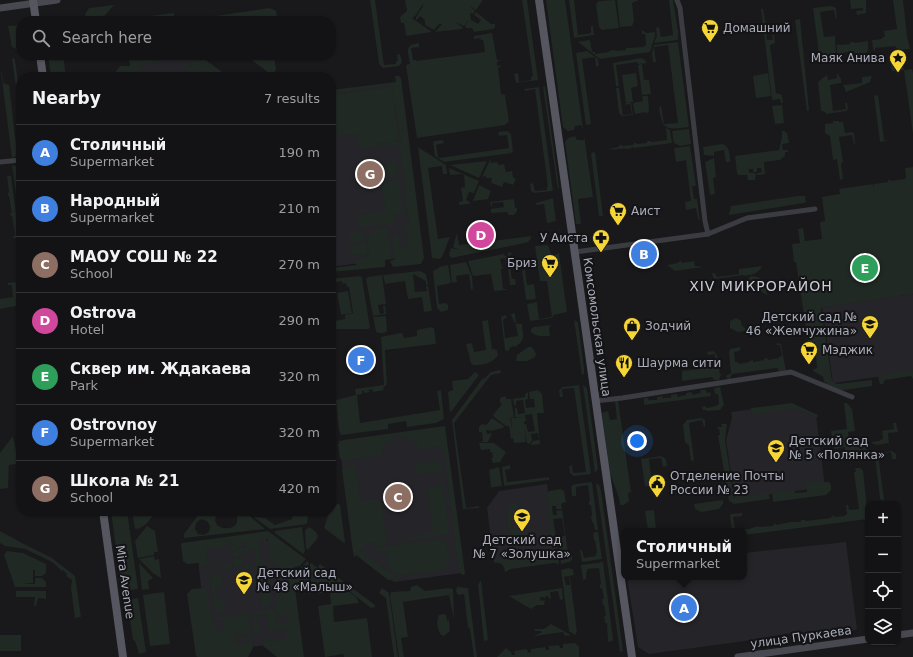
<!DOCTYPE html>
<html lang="en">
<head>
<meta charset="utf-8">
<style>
  :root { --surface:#131214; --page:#202022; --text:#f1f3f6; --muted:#9d9ea0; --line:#323234; --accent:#f5d636 }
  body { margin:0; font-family:"DejaVu Sans",sans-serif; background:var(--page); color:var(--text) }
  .controls { position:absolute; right:12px; bottom:12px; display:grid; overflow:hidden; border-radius:8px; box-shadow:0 1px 3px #0004 }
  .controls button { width:36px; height:36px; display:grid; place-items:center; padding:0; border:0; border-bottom:1px solid var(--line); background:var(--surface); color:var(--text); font:20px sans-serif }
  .you { position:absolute; left:637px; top:441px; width:14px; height:14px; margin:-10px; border:3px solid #fff; border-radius:50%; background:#1a73e8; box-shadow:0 0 0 6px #1a73e833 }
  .badge { display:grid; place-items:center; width:26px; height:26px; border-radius:50%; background:var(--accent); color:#fff; font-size:13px; font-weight:700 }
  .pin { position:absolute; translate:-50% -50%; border:2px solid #fff; box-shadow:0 1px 4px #0006 }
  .popup { position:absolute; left:621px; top:528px; width:126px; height:52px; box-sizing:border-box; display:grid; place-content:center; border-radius:8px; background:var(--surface); filter:drop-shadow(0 1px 3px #0005); font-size:13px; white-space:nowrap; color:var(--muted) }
  .popup b { font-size:15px; color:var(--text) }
  .popup::after { content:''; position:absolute; left:50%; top:100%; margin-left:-8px; border:8px solid transparent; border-top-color:var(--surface) }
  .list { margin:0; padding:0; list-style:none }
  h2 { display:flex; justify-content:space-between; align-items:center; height:52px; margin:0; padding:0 16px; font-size:17px }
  h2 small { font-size:13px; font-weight:400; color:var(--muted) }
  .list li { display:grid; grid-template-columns:26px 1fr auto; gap:12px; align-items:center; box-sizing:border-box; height:56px; padding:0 16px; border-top:1px solid var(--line) }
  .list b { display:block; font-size:15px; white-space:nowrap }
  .list p { margin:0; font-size:13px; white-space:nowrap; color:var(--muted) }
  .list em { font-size:13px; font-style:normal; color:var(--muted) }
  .icon { flex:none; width:22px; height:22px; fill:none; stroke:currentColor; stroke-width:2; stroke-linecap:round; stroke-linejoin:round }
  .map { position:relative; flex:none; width:913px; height:657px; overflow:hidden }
  .search { position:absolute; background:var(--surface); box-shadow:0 1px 3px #0004; left:16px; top:16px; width:320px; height:44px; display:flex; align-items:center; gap:10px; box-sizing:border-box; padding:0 14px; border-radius:16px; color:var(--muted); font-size:15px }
  .panel { position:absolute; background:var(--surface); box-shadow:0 1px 3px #0004; left:16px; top:72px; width:320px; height:444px; border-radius:16px }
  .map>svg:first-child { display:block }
  .built { fill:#252428 }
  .green { fill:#202923; fill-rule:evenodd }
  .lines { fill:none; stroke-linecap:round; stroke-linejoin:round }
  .street { stroke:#3b3b42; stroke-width:5 }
  .secondary { stroke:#474850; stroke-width:7 }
  .primary { stroke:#55565f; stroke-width:8 }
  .labels { text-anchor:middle; stroke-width:4; stroke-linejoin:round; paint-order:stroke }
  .poi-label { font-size:12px; fill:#aaadba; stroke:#141316; text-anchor:start }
  .street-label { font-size:12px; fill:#aaadba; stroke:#141316 }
  .quarter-label { font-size:14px; letter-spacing:1px; fill:#cccdd6; stroke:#141316 }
</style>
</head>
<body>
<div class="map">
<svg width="913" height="657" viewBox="0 0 913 657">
  <rect width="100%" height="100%" fill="#19181b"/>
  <g class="built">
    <path d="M141,55H197L225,77H134Z"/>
    <path d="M396,84L420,255L331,267V93Z"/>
    <path d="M913,294V372L833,383L822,306Z"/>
    <path d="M791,404L816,416L825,487L735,499L726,440L732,418L731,412Z"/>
    <path d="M441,427L462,573L394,582L353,552L339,441Z"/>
    <path d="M547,484L557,555L494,563L487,508L499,491Z"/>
    <path d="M257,535L281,547L291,642L208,652L196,541Z"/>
    <path d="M846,542L857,629L850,632L817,636L797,631V632L745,641L649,654L638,647L627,577H744V553Z"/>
  </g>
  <g class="green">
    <path d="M370,0H375L384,65L396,64V61H398L397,55L400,54L402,62L399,66L383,68L379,64Z"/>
    <path d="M405,0H483L476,10L470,6L475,11L473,14L470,13L471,20L478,24L481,20L474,15L476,12L491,24H495V27L493,29L474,32L472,28H466L465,26L469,20L464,26L455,22L462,27V29L435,32L442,24H439L434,30L425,25V20L420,16L417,20L416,19V17L423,6V4L415,16L412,18L432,32L406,36L404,23H401L400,17L407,11Z"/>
    <path d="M522,0H527L538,80L516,83L514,74L518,73L519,82L531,80V77L533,76Z"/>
    <path d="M546,0H565L583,129L581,125L575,126L574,130L568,131L563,127Z"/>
    <path d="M569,0H574L578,35L591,33V26H593L594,35L574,38Z"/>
    <path d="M615,0L619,28L602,30L599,27L596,4L599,1Z"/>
    <path d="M617,0H639L632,3L634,21L632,26L620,27Z"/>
    <path d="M669,0H673L678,31V40L654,43L657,36L656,28L659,27L661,37L673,35Z"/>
    <path d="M850,0H866V13L857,15L856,11L863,10V8L851,9Z"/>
    <path d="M893,0H903L907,36L910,49L898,50L895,46L875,48V51L873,49L872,40L882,39L883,37H885L884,31L897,29Z"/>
    <path d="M114,5L100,21L87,20L85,14L89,8Z"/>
    <path d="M831,6L836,8L837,19H836L834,10L820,12L824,37L835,36L836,54L828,55L829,60L820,61L813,8Z"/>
    <path d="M270,8L276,11L278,21H205L209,17Z"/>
    <path d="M761,9H763L766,26L773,25L774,33H772L771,29H766L767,40H773L772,35H774L775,43L770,45L776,93L782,95L783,103H781L780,99L772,100Z"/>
    <path d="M174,13V17L145,21H130L133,18Z"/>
    <path d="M800,19L809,110L807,111L795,20Z"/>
    <path d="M21,25V52L12,47L8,26Z"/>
    <path d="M642,31H644L646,33L655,32V36L650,52L600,59L578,42L590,40L592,52H595V54L609,52V51L615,50V51L626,50V48L644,47V46L646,45L645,34H642Z"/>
    <path d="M492,33L497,60H501L497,62V66L502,65L498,68L501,94L505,95L509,121L505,125L417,138L406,65L410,64C408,51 404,45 419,43V47L411,48L413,60H416V61L485,52L483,40H481L480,38L474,39V36Z"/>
    <path d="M868,41V51L864,55L855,57L854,51L837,54V45L839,44V45L850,44V42H854V43Z"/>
    <path d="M678,42L689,127C667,130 662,131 659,107L661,106L664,124L678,123L668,45L654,47L656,62H653L652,52L654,45Z"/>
    <path d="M587,51L598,59L599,66H596L595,57L582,59L591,124L586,125L576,53Z"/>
    <path d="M901,54L904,70L892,71L889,55Z"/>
    <path d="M48,55H63L66,77H51Z"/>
    <path d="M128,55H198L179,77H176L189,61L188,57L155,60V63L140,65L141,77H114V74L120,66H130Z"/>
    <path d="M245,55H274L276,70L273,73H269Z"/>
    <path d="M200,56L229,77H182Z"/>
    <path d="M14,58L15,60L21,105V122L12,59Z"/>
    <path d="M641,58L645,60L647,63L638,64L637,62L616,65L619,86H616L613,63Z"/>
    <path d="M642,64L644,80H649L651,94L642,95L638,65Z"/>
    <path d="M912,69L913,73V134L904,70Z"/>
    <path d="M1,72H2L3,83L9,85L17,153L16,156L12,158Z"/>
    <path d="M636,73L638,86L631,88L633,102L626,103H631L633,115L622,116L619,113L616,88H619L623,115L632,114L630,104L623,105L626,104L622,75Z"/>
    <path d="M768,73L771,96L756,98L753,76Z"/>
    <path d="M837,73L841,79V83L830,85L833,111L846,109L845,103H847L848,109L846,111L827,114L823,111H821L818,82L827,75L828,80L837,78Z"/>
    <path d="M395,76H399L401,78L424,258L421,264L393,267L390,261L395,259L392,237H399L400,247L408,246L407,233H404L403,226L409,225L399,144L363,148L358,145L356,134L331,137V95L392,87L399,140L375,144L401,141L392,85L331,94V90L396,82Z"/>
    <path d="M872,76L870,82L846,92L843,84L845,85L862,83V77Z"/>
    <path d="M545,86L559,187L558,190L543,87Z"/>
    <path d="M539,87L553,191L534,193L531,191L530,184L533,183L535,191L547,190V187H548L535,89L525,91L524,89Z"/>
    <path d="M878,95L884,140H889L880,142L874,96Z"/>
    <path d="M642,96H648L649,111L646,114V112L635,114L633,103L643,101Z"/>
    <path d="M782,105L784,123L775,124L772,106Z"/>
    <path d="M833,121H838L839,122H843L845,133L852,132L854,133L855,144L854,145L852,135L839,137L843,162L841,163L843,179L840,180L837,159L833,160L830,136L825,133V124L833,123Z"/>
    <path d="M666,128L670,130L672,143L635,148L633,147L629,149C622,147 615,151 608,149L619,147V145H622V146L633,145L634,143H636L637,144L647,143V141H651V142L667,140Z"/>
    <path d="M689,129L691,144L680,146L674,143L672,131Z"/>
    <path d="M507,131L511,134L513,151L511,153L444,162L435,156L433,141L443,140L444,143L436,145L438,157L439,158L509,148L507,135L499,136L498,132Z"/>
    <path d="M782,131H784L787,133L789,143L782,144L783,150H787L789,152H785V156L780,160L764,162L765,174L757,175V173L762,172L761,168H757V172H753V169H749V173H756L755,180H748L747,175H738L737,173L735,156L779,150L782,137Z"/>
    <path d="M584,135L593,197L578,199L581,224H576L565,142L568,138L575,136L577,140H584Z"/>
    <path d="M722,144C730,146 730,155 730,162H726L724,150L714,152V156L704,155L703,147Z"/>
    <path d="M690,146L696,186H692L694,199H697L700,220L698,219L696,208L686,210L685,202L691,201L686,160L676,162L674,148Z"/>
    <path d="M418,147L446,165L447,174H443L442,166L428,168L438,239L450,237L442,257L439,259L432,258Z"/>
    <path d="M595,152L603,216H599L591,153Z"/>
    <path d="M714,158L716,177L713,178L715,194L710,195L705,162Z"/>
    <path d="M490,160L491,163L497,162L499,165L504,164L506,172L512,171L513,177L516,179L513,185L504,182L502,187L491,183L492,178H486V175L485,176L482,177Z"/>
    <path d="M487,161L479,178L450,165Z"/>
    <path d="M395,162H397L398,176L381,179L379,166Z"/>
    <path d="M12,165L16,166C25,177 21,215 21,230Z"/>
    <path d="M913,167V294L825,307L826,306H825L824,307L821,308L832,381L837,384L872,380V386L837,391L824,382L823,377L812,370L817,368L815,342H808L796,262H794L792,244L800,243L798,229L803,228L805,241L822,239L820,222L825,221L822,197L840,194L839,189L873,184L874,188V184L888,182V180H891V181L904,179L906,178L905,168Z"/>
    <path d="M449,168L479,181L474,193L469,192L466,200L470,202L469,204L459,205V202L463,201L461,188L465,187L464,175L461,174L450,175Z"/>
    <path d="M7,176H11L19,238H13V236L15,235L12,216H11L10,213H12L9,196H8V193L9,192Z"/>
    <path d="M399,180L403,213L394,214L395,223L363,227L359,226L356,215L385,211L382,183Z"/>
    <path d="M479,185L491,191L488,199L473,201Z"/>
    <path d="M798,196H805L806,202L804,203L729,215L731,206Z"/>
    <path d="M553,198L556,221L547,223L544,204L536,205V203Z"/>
    <path d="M514,199L515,208H517V211L514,215H509L507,212L491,213V209L504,207L503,202L492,203V206H491L490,202Z"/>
    <path d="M388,228L392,259L385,260V267L331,272V268L356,265L355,259L369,257L367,236L371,235V231Z"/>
    <path d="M364,230L366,241L350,243L349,237L351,233Z"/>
    <path d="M457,233L459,245L531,236C531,240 529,242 525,243L451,258L449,255L451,248L460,250L453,247Z"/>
    <path d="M366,243L368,254L352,256L350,246Z"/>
    <path d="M548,245L551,254L555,255L559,253L567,312L554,315L552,318L530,321L527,304L537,302L539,319L552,317L547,281H540L535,246Z"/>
    <path d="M508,253L510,252L512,254L508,256L512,279H515L516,285H510L508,268H505L506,267L505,258L500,259L502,267L504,268L501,269L503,289H506V290L494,291L491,274L473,276L468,261L504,254L505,256H508Z"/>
    <path d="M681,261L682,263L694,261L695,266L704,267L675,271L667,265L678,263V262Z"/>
    <path d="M466,262L472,276L473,289L471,290L469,274L456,276L457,282L452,283L450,265Z"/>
    <path d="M448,265L451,283L437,286L439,304L445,303L448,305V310L441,312L437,308L433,272L434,270H435L440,267Z"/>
    <path d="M762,266C760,273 749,277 743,275L715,279L713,277L712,273H715L717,277L739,274V269Z"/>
    <path d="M525,269L527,285L534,284L536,299L528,300L526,299L522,271Z"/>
    <path d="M420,271L426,274L428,284L426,285V281L413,274L415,292L427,291L426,286H428L432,311L424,312L422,297L408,299L405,281L385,284L383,275Z"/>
    <path d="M382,275L386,304L378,305L380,314L384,313L383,306L385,305L386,314L373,316L366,279L368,277Z"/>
    <path d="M360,276L362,278L370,328L368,329H334L331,296L335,321L345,319V315L353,313L349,287H347L346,283L343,284L342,281L331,283V279Z"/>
    <path d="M751,276L758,277L765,281L767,295L744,282Z"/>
    <path d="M15,282L21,287V305L0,309V299L13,297L12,285H8V283Z"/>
    <path d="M348,291L352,313L341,315L337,293Z"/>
    <path d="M515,313L516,324H522C523,336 526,340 515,347L513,346L509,349V351H507L505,350L501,317L505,315L507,317L503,320L505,338L518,336L516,325L511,315H508Z"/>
    <path d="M386,316L387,331C384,334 380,334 376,332L373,317Z"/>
    <path d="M736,318L741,321L742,326L745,328V331L738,332L730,328V321Z"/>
    <path d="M488,320L492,349L497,350L498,355C493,364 482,365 473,365L471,363L466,344L472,343L474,352L486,350L482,321Z"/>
    <path d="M574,320L578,322L584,368V374L582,375Z"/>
    <path d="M550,325L551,326L549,327L550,336C544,337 534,336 531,332V329L534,327Z"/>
    <path d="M431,327L434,328L436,344L385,350L387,384L383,388L384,390L373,392L372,389L368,390L370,392L364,393V391H362V394L357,395L360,423L440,410L437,391L441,390L444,419L436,423L407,427L406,421L388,424V429L341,435L339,430L336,400L356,395L355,389L384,385L381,337L401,333H402L404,338L417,336V330Z"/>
    <path d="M777,343L781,344L786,371H779L777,368L732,374L730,379L727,378L726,376L731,373L729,353L730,349L741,347L739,351L734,352L735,362H738L739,364L749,362L750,361L753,360V362L764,360V359L767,358L768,360L779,358V357L782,356L780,345H777Z"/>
    <path d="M528,347H531L534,350L536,354L535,357L527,361H516L517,355Z"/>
    <path d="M713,351L717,355L720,374H721L719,380H714L712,377L682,381V371L716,367L715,354L708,355L707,352Z"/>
    <path d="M500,370L501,373L491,375L454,423L466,508L479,506V508L463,509L452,420L483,378L484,379L491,372Z"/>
    <path d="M913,370V379L911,376L885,380L883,384H880L878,376Z"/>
    <path d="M475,372L479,375L450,413L448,392L453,390L452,381L468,379Z"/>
    <path d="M579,385L591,474L574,476L570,473L569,466L572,465L573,473L586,472L574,388L562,389L563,397H560L559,391L562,387Z"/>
    <path d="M583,385L587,388L598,469L595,473Z"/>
    <path d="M720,387L724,405L720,410L707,411L706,410H703L702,407L706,406V408L717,406V405L719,404L718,394H715L714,388Z"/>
    <path d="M538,390L542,394L544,413H537L540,444L532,445L531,444L533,441L539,440L538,433L531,434L532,440L530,444L527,443L524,424H526L528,432L535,431L532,414L525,415L526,421L524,422L526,442L514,443L513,438L511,439L509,426H506L494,417L493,415L502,404L500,402V398L505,396L507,399H511L514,417L510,418L512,429L511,418L523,417H515V408H517L518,414L525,413L523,400L516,401V405L514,406L513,399L525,397V394L528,392V399L525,400L526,408L535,407L534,399H530L529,392Z"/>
    <path d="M701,390H706L707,393L710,392L711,396L644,405V398H648L649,401L650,400H657V397L662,396L663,399L664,398H671V395L677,394L678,397L685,395L686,396V393L691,392L693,395L700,393V394Z"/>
    <path d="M618,400L631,492L628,493L629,501L624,505H620L619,498L610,473L602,413L608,411L610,420L617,419L615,401Z"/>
    <path d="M792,403L818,415L817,418L796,408L752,415L751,408Z"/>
    <path d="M844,403H847L852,409L855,431L848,432L849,444H852L853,445L866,443L867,450L863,455L849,456L846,453L845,447L835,449L833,445L831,431L847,429Z"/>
    <path d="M492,418L504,426L503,428L490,431L489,430H486L487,434L492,433L488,442H480L483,441L482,432H479V427L482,424L486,425Z"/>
    <path d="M701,418L705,420V427H704L702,420L689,423L694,460L691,461L689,445L685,442L683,425L687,420Z"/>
    <path d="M893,423H896L898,432L888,433L889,443C883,444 875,447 871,442L880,441V440L883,439L882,431L894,429Z"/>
    <path d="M721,424H727L725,440L734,498L768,493L770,499L734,504L729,501L718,435H720L719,429H718L717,427H722Z"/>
    <path d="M445,426L465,573L464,575L461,574L458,566L444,453L439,447L419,450C414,429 381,434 382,455L345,460H342L340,458L338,444L343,440Z"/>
    <path d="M13,436L18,461L16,464L9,465L8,488L0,489V453Z"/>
    <path d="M479,443H494L506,452L500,462L493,463L491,458H493L492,452H490V449L481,450Z"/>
    <path d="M892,451L896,454V459H892L891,452L878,454L884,500H882L880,499L875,456L879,453Z"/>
    <path d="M661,456L666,459L667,466L663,467L661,458L649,459L652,485L645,486L641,459Z"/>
    <path d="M436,461L439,462L441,465L442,480L441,472L415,475L414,467L416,464Z"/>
    <path d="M510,465V469L505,470L507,482L549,477V480L504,486L502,467Z"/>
    <path d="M353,466L356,469L360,501L377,499L382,503L387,544H384V546L377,547L376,543L364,544V549L359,550L398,579L388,580L356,555L354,558L342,470L343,468Z"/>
    <path d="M499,467L502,486L486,488L491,487L489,470Z"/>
    <path d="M855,468H860L863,470L868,519L744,535V531H732L730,515L731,514L742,513V516L733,517L735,529H738V531C746,530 752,528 758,526L759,527L772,526L776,523V525L790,522H801V520H805L806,521L830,518L834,515L835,517L844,516L847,514L846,505H848L849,510L859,509L854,472H856Z"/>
    <path d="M592,482L598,530H595L593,522H592L591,516L592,515L591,505H589V501H590L588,485L576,487V496H572L571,486L575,484Z"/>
    <path d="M805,482H829L831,485V490L826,495L773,502L772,492L794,489L795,493L807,492Z"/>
    <path d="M596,483L599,485L601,491L623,651L620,652Z"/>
    <path d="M443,485L449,531L448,534L406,541L403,540V538L433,533L427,487Z"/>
    <path d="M561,489L564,491L566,502L561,504L562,509H556V506H552L553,515H557L556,511L562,510L568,552L572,553V560L569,562L561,564L558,538H556L559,564L554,563L511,569L505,572C504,566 502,562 495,563L494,557H498V559L507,556V554L511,553L514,560L557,554L555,540L551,541L546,496L549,491ZM562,518L565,536L556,537L553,519Z"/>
    <path d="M723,500V504L719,509L701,512L695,509L694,504Z"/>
    <path d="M514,502H517L519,514L510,515L512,527H520L522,539C505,538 502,511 514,502Z"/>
    <path d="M338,503L340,505L345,542L344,543L324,528L328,516Z"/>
    <path d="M654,510L656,529L653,530V531H648L645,511Z"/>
    <path d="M111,511H127L138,589L125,591L121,587Z"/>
    <path d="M132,511H156C150,519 145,529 135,529Z"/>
    <path d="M201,511H219C202,534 250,534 234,511H244L265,529L184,538V534ZM201,519L207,521L210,526L209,532L204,535L198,534L195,529L196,523Z"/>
    <path d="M291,511H303L308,515L307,524L270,529L255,518V517L265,518L275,525L292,519L293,512Z"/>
    <path d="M147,526L155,531L158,552H154V555L138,558L135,541Z"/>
    <path d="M302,527L305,551L303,554L275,533V531Z"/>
    <path d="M309,527C324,536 317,538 308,550L306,548L305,530Z"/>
    <path d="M0,531L24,544L52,558L75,576L81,617L75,618L71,588L72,580L66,576L67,574L63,570L62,571L52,562L25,549L5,546L0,543Z"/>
    <path d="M268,531L306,559L300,566L294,567V574L300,573V569L307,561L309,563L308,568L311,593L309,594L308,586L295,588L304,657H277L263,646L264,638L268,637L269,642L287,639L285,629L269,631L267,614L257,615L258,627L260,628V633L255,634L252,613L272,609L276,613L278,624L286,623L288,618L284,615L278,616V612H276L273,608L277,604L275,591L281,590L276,563H270L268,539L259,540L261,560H264V564H267L272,599L270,604L262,606L260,595L268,593L266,580L258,581L254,549L241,551L243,565L250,564L251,569L246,570L243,566L234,568L233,559L242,558V556L233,558L232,553L240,547V548L246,547L245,542L239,543L240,546L232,553L230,539L227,540V547L205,549L208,563L211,569L224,568V564L231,563L232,568L210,571L207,566L200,567L199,563L187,564L183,561L181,545L182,543Z"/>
    <path d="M595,532H598L602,559L582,562L580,550H582L584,558L596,556V553H597L595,540H594L593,533Z"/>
    <path d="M439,540C445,541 447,545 448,551C449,556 450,561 447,566C442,573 429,572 421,573C410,574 390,580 387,563C387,559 386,555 387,551L375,553L374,548Z"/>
    <path d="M7,551L23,553L46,564V573L42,576H35V570H33V583L23,584H35V578H42L46,582V587H15L4,555Z"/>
    <path d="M154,556L155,560L159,559L161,578L154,574L139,559Z"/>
    <path d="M603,562L613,639L612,641L608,642L607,623H605L604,616H606L604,605H603L602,599H604L602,588H600V585L601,584L599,568L587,569V572L586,573V579L583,580L581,565Z"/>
    <path d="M139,563L153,578L148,581L149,589L142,590Z"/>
    <path d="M311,563L356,597L359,603L333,606L334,622L367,618L372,657H344L343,654L325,657L318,606L331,604L330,593H313L309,568Z"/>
    <path d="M320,564L375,605V607L371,608L318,567Z"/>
    <path d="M569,568L573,570L574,575L564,577L566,585H570L569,577H570L577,632L575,635L569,631L561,570Z"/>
    <path d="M221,574L223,586L215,587L217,600H225L226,612L218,613L214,608L210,579L211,576Z"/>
    <path d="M481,580L488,640L484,641L478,585Z"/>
    <path d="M417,585L425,591L448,588L453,589L454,619L449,595L403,602L408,637L401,638L404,657H399L390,596L391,592L410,591L411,587Z"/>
    <path d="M457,587L468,588L477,657H474L470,629L468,627L464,594L458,595L456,591Z"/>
    <path d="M204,588L207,591L211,615L216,618V621L211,622V626H216L217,632L224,630L223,620L217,621V618L248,613L251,634L235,635L236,644L247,643V635H251L253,648L248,657H198L196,656L187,594L192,589Z"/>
    <path d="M382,588L389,593L398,657H394L386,598L379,593Z"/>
    <path d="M562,588L563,599L560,600L558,591L550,592L551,598L549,599L548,596L545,597V599L543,597H540L541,601L545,600L544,605H537L531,609L509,596Z"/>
    <path d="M16,591H46V599L38,598L36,606H34L35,597H16Z"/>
    <path d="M164,592L170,644L150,646L143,595Z"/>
    <path d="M138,598L146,652L139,654L135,641L133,640L127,600Z"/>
    <path d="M443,614L446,615L447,621L449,620L450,631L444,636L441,635C437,630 436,620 439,615Z"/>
    <path d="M551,624L571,635L565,636L563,632L535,636V635L541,633V631H535L534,629H544Z"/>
    <rect x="0" y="635" width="21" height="16"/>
    <path d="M575,643L579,647V657H497L506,648L511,652L512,655H515L514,651L527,649L528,653L531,652V649L545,647L546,650H549V646L559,645L560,648H563V644Z"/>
  </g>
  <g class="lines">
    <g class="street">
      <path d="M677,0L680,8L705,221L708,234"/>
      <path d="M0,162L21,160"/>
      <path d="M575,252L708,234L747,218L815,209"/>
      <path d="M595,401L622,398L791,372L852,397"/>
    </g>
    <g class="secondary">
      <path d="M0,8L57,0"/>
      <path d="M898,635L913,633"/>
      <path d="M738,657L868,639"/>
    </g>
    <g class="primary">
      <path d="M33,0L36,21"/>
      <path d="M539,0L632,657"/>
      <path d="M40,55L43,77"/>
      <path d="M103,511L123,657"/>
    </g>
  </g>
  <defs>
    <symbol id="supermarket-pin" viewBox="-11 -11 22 30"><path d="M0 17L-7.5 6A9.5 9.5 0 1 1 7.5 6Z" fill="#f5d636" stroke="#141316"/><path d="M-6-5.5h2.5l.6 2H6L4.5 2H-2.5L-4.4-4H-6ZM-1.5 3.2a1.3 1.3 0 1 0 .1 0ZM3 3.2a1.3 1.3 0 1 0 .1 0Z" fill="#111"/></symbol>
    <symbol id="sight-pin" viewBox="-11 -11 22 30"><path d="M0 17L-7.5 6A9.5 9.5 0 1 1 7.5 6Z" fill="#f5d636" stroke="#141316"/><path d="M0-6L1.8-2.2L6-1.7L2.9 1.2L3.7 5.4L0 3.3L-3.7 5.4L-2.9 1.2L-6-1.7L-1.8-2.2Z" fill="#111"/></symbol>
    <symbol id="pharmacy-pin" viewBox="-11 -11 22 30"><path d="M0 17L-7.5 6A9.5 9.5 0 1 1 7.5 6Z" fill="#f5d636" stroke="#141316"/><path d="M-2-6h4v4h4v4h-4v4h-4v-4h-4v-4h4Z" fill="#111"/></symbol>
    <symbol id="school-pin" viewBox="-11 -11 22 30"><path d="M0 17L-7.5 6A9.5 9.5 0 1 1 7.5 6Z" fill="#f5d636" stroke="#141316"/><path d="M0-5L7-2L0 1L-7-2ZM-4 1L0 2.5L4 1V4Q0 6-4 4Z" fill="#111"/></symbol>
    <symbol id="shop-pin" viewBox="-11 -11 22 30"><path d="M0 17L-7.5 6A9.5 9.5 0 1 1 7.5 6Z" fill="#f5d636" stroke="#141316"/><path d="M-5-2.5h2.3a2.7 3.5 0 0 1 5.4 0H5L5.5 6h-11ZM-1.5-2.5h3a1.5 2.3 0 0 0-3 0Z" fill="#111"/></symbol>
    <symbol id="restaurant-pin" viewBox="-11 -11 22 30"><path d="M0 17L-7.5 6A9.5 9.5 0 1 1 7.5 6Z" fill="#f5d636" stroke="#141316"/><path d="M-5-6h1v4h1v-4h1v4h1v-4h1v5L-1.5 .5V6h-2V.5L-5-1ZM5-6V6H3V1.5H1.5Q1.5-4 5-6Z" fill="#111"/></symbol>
    <symbol id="civic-pin" viewBox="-11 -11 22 30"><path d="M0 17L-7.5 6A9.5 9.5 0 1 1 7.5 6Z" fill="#f5d636" stroke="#141316"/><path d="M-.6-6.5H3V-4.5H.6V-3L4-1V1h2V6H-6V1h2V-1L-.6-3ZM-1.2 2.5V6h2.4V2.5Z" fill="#111"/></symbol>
  </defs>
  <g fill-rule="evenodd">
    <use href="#supermarket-pin" x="700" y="18" width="20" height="27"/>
    <use href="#sight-pin" x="888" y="48" width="20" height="27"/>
    <use href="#supermarket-pin" x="608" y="201" width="20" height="27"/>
    <use href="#pharmacy-pin" x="591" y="228" width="20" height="27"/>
    <use href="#supermarket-pin" x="540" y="253" width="20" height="27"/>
    <use href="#school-pin" x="860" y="314" width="20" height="27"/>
    <use href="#shop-pin" x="622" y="316" width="20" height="27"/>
    <use href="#supermarket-pin" x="799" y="340" width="20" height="27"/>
    <use href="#restaurant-pin" x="614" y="353" width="20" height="27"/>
    <use href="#school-pin" x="766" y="438" width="20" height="27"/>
    <use href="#civic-pin" x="647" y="473" width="20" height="27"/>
    <use href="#school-pin" x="512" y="507" width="20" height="27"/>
    <use href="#school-pin" x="234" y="570" width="20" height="27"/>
  </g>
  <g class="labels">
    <g class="poi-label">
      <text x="723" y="32">Домашний</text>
      <text x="885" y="62" text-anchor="end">Маяк Анива</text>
      <text x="631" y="215">Аист</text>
      <text x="588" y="242" text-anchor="end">У Аиста</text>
      <text x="537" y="267" text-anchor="end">Бриз</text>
      <text x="857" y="321" text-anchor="end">Детский сад №<tspan x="857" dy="14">46 «Жемчужина»</tspan></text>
      <text x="645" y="330">Зодчий</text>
      <text x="822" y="354">Мэджик</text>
      <text x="637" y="367">Шаурма сити</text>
      <text x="789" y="445">Детский сад<tspan x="789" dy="14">№ 5 «Полянка»</tspan></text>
      <text x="670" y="480">Отделение Почты<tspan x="670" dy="14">России № 23</tspan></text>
      <text x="522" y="544" text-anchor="middle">Детский сад<tspan x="522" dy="14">№ 7 «Золушка»</tspan></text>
      <text x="257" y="577">Детский сад<tspan x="257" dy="14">№ 48 «Малыш»</tspan></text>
    </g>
    <g class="street-label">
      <text transform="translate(597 327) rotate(82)" y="4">Комсомольская улица</text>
      <text transform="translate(125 582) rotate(82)" y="4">Mira Avenue</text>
      <text transform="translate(801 637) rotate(-8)" y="4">улица Пуркаева</text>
    </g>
    <g class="quarter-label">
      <text x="761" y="291">XIV МИКРОРАЙОН</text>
    </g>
  </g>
</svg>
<div class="controls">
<button>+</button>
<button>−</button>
<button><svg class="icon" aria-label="locate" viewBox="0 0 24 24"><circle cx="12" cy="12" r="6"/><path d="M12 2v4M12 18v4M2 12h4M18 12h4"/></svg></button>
<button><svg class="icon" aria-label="layers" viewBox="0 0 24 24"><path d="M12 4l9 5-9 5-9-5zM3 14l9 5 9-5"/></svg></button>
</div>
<div class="you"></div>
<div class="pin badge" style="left:684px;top:608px;background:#3f7fe0">A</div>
<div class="popup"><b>Столичный</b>Supermarket</div>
<div class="pin badge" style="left:644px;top:254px;background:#3f7fe0">B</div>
<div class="pin badge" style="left:398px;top:497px;background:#8d6e63">C</div>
<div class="pin badge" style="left:481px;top:235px;background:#d1479c">D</div>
<div class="pin badge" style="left:865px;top:268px;background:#2e9e5b">E</div>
<div class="pin badge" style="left:361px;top:360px;background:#3f7fe0">F</div>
<div class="pin badge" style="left:370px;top:174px;background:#8d6e63">G</div>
<div class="search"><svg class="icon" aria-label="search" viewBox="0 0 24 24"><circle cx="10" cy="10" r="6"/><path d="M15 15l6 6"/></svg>Search here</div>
<section class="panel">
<h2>Nearby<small>7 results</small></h2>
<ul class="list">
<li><span class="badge" style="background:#3f7fe0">A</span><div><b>Столичный</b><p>Supermarket</p></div><em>190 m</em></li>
<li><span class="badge" style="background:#3f7fe0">B</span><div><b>Народный</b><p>Supermarket</p></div><em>210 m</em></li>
<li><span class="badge" style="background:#8d6e63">C</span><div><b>МАОУ СОШ № 22</b><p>School</p></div><em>270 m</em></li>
<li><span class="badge" style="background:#d1479c">D</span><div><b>Ostrova</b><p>Hotel</p></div><em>290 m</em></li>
<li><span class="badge" style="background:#2e9e5b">E</span><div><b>Сквер им. Ждакаева</b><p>Park</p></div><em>320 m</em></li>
<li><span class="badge" style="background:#3f7fe0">F</span><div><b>Ostrovnoy</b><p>Supermarket</p></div><em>320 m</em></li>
<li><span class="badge" style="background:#8d6e63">G</span><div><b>Школа № 21</b><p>School</p></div><em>420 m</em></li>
</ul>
</section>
</div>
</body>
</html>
